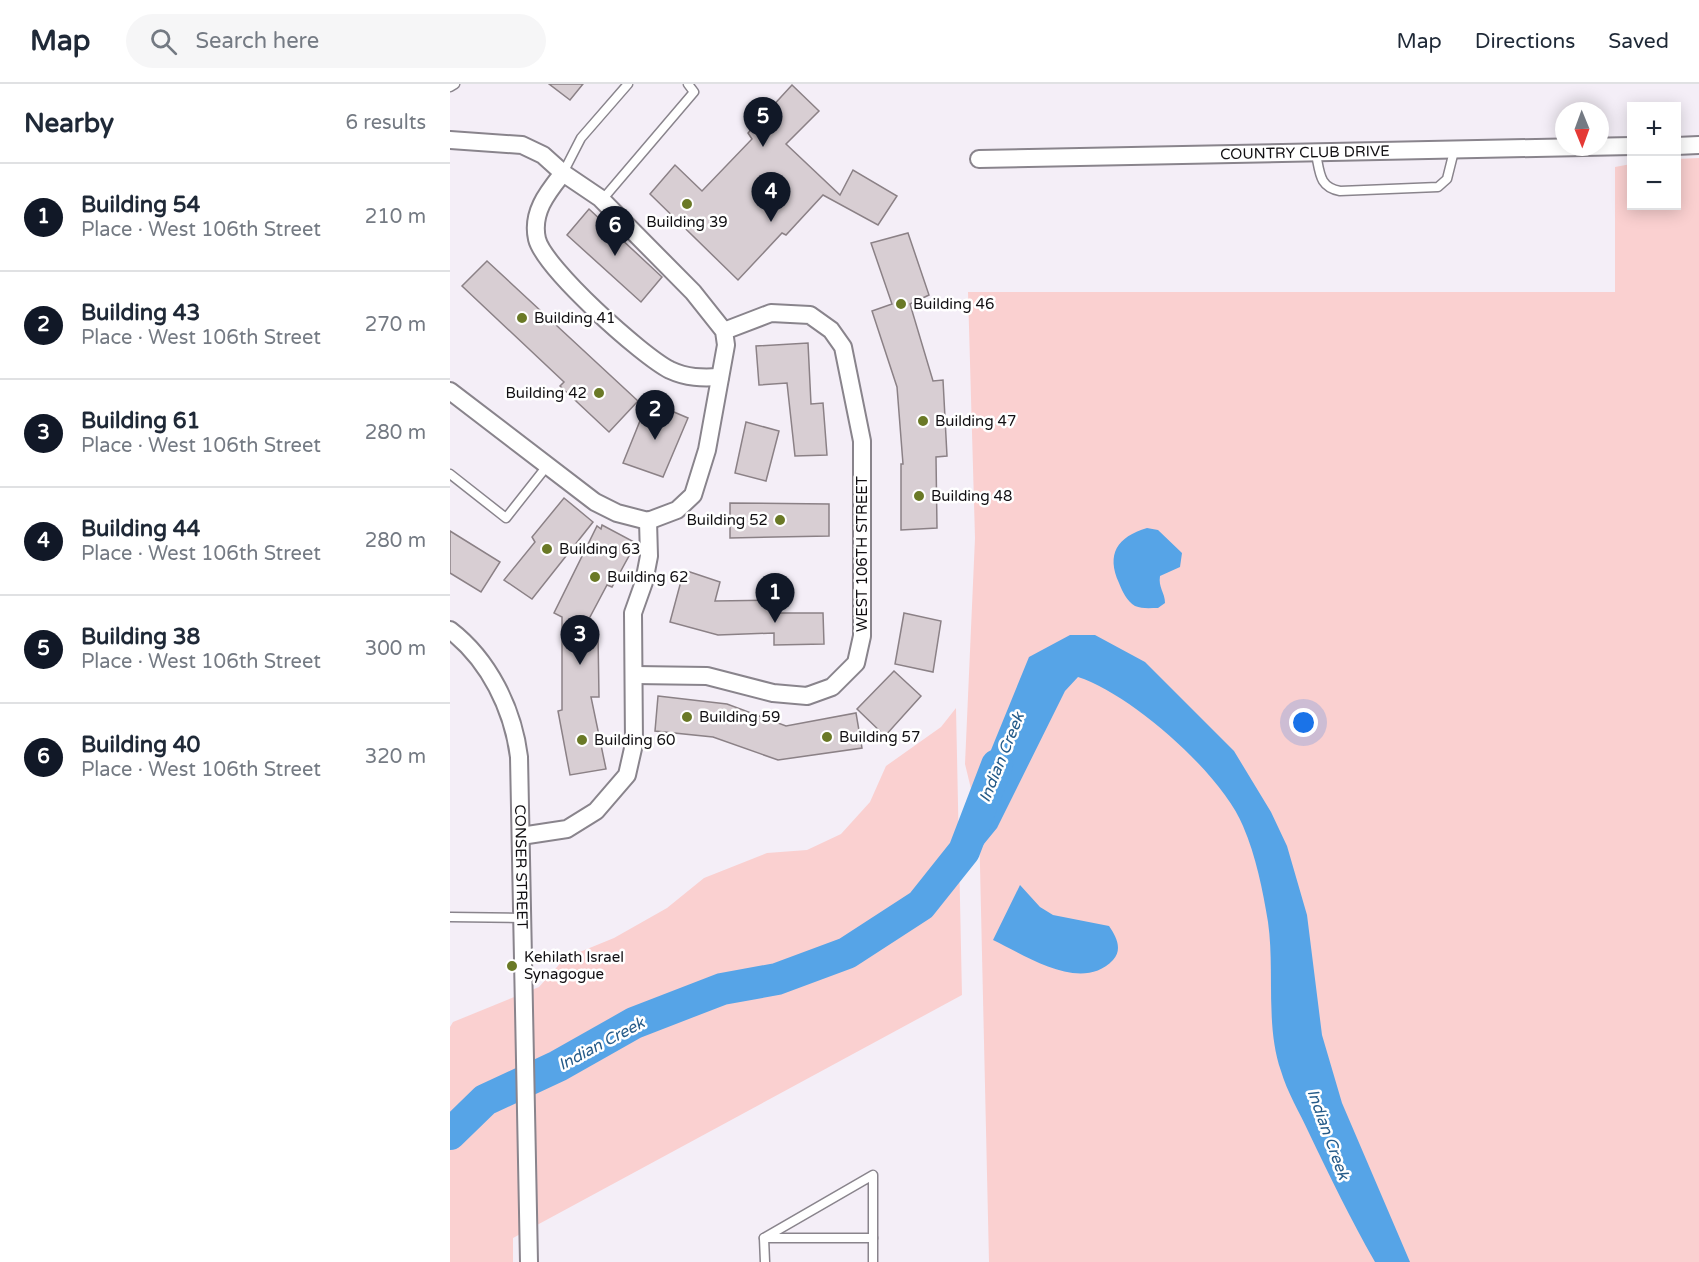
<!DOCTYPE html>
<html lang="en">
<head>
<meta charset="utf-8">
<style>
  :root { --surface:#fff; --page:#f6f6f7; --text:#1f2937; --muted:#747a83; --line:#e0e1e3; --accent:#111827 }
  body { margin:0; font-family:"Varela Round",sans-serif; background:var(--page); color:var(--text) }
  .controls { position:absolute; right:18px; top:18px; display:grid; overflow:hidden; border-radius:0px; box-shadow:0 3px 15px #0003 }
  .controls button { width:54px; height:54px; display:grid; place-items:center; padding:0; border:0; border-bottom:2px solid var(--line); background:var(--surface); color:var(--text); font:30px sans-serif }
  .compass { position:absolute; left:1105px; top:18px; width:54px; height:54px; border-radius:50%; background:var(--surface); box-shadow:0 3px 15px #0003; rotate:179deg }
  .you { position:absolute; left:854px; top:639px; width:21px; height:21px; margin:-15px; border:4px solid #fff; border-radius:50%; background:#1a73e8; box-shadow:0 0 0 9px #1a73e833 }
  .badge { display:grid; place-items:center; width:39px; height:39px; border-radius:50%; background:var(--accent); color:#fff; font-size:20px; font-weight:700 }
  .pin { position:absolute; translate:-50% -50px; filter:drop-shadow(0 2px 3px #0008) }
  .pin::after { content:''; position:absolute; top:32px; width:21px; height:18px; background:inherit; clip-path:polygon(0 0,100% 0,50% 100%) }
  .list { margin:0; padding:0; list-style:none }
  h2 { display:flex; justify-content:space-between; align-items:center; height:78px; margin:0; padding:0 24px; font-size:26px }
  h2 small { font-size:20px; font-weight:400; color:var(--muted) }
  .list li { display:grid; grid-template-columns:39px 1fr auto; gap:18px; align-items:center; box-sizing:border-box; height:108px; padding:0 24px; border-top:2px solid var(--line) }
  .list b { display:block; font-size:22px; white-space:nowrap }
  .list p { margin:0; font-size:20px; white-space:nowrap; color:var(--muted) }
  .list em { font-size:20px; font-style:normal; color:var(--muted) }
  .icon { flex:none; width:33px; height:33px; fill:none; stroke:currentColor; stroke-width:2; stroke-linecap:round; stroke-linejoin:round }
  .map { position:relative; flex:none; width:1249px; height:1178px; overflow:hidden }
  header { display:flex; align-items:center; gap:36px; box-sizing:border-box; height:84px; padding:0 30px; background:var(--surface); border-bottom:2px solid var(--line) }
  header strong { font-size:28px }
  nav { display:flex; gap:33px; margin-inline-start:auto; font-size:21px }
  .search { width:420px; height:54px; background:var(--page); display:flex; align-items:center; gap:15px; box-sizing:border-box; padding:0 21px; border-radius:33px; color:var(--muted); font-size:22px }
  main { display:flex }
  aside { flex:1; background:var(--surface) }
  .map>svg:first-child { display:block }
  .green { fill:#fad0d0 }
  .water { fill:#56a4e7 }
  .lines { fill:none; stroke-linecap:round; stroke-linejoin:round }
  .river { stroke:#56a4e7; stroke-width:32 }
  .building { fill:#d8ced3; stroke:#8b8186; stroke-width:1.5 }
  .lane-casing { stroke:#89848c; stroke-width:11 }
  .street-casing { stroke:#89848c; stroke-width:20 }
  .lane { stroke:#fff; stroke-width:8 }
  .street { stroke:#fff; stroke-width:16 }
  .poi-dot { fill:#6a7926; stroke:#fff; stroke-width:2 }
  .labels { text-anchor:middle; stroke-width:5; stroke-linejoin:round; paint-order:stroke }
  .street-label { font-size:15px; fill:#110f12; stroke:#fff }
  .poi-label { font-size:15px; fill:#110f12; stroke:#fff; text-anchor:start }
  .water-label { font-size:16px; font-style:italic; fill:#255b89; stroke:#fff }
</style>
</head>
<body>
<header>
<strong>Map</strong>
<div class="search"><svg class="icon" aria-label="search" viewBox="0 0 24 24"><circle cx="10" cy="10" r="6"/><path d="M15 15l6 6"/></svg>Search here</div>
<nav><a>Map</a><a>Directions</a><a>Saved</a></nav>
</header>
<main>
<aside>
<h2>Nearby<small>6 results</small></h2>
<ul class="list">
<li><span class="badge">1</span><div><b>Building 54</b><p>Place · West 106th Street</p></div><em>210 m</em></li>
<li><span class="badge">2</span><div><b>Building 43</b><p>Place · West 106th Street</p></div><em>270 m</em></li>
<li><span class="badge">3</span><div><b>Building 61</b><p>Place · West 106th Street</p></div><em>280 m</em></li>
<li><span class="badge">4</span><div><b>Building 44</b><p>Place · West 106th Street</p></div><em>280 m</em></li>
<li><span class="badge">5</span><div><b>Building 38</b><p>Place · West 106th Street</p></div><em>300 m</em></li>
<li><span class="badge">6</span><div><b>Building 40</b><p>Place · West 106th Street</p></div><em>320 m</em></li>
</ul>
</aside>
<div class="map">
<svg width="1249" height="1178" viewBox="0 0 1249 1178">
  <rect width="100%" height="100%" fill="#f4eef7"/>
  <g class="green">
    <path d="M1249,74V1178H539L529,738L515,680L525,454L518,208H1165V83L1181,80L1182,122H1226L1227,75Z"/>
    <path d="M506,624L512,911L63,1154V1178H0V943L3,938L89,903L115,874L164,854L217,824L254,794L317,769L357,766L391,750L420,718L436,682L491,643Z"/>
  </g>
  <g class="water">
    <path d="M697,444L708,446L732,469L730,483L710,492C708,503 715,509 715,519L708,524C700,524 692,525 685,522C677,517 672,507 669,499C656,470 667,453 697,444Z"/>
    <path d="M620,551H645L695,578L784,667L821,728L837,762L857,831L872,951L892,1019L960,1178H925C901,1136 880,1093 859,1049C850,1029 837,1008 831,987C815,941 825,887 818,838C813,807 806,772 793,742C772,690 681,610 628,593L615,607L547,744L529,766V738L541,666L579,573Z"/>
    <path d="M570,801L590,823L603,831L659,842C666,852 673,865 663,876C631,910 575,871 543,856Z"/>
  </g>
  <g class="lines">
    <path class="river" d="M0,1050L35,1016L108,982L184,939L272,905L327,895L397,869L471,821L514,767L547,681"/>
  </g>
  <g class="building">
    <path d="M99,0H133L120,16Z"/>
    <path d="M342,1L369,27L336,60L390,111L403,86L447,112L428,141L373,111L336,151L332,149L288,196L200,110L225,81L252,107L302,55L298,49Z"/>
    <path d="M139,125L212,193L191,218L117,151Z"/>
    <path d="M458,149L479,211L460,220L483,297L493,296L497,372L486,373L487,444L451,446V380H453L447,303L422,227L442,220L421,159Z"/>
    <path d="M37,177L188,317L159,348L110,302L114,298L12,202Z"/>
    <path d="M358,259L361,320L373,319L377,371L345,372L337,299L309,301L306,262Z"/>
    <path d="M198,317L238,334L213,393L173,379Z"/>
    <path d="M296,338L329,347L316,397L285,389Z"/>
    <path d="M114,414L143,438L82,515L54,496L85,458L82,453Z"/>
    <path d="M280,419L379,420V452L280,454Z"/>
    <path d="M152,441L186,459L162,503L157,501L131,550H148L149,613H141L156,685L120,691L108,627L112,626V533L104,529L147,442L151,445Z"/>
    <path d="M0,447L50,478L31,508L0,489Z"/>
    <path d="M234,486L270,498L265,517L323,516L324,529H373L374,560L324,561V549L268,551L220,538Z"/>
    <path d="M454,529L491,537L483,588L445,580Z"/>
    <path d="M444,587L471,612L435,652L407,625Z"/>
    <path d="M208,612L277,620L336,642L406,629L412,664L328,676L263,653L205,647Z"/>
  </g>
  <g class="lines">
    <defs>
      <g id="lane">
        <path d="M0,3L5,0"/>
        <path d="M866,70C870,89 869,103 890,107L988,103L997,95L1004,67"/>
        <path d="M113,89L131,54L178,0"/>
        <path d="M152,116L244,8L238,0"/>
        <path d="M0,390L56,434L97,382"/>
        <path d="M0,833L72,834"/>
        <path d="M314,1154L423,1091V1154"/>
        <path d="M315,1178L314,1154H423V1178"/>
      </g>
      <g id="street">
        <path d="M0,56L72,61L93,71L113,89L150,114L243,208L274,247L276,261L257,366L243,411L227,426L198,437L167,429L145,418L0,307"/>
        <path d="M1226,62L1249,61"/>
        <path id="s1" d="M529,75L1182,62"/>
        <path d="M113,89C98,108 81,128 87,155C94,184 192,272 220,286C237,294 252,294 270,293"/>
        <path id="s2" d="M0,546C39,576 63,625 69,673L79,1178"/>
        <path d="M185,591L257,592L323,609L357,612L382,603L406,579L412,552V357L393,263L381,246L360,231L321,229L274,247"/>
        <path d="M71,752L117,745L146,727L177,691L184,660L183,529L194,498L199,472L198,437"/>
      </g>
    </defs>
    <use href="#lane" class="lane-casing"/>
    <use href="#street" class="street-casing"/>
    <use href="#lane" class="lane"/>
    <use href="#street" class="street"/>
  </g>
  <g class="poi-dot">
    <circle cx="237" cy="120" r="6"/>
    <circle cx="451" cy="220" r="6"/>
    <circle cx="72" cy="234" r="6"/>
    <circle cx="149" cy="309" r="6"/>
    <circle cx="473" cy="337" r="6"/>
    <circle cx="469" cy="412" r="6"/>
    <circle cx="330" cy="436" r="6"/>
    <circle cx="97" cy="465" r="6"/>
    <circle cx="145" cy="493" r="6"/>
    <circle cx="237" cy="633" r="6"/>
    <circle cx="377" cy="653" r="6"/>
    <circle cx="132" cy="656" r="6"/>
    <circle cx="62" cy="882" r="6"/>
  </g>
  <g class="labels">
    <g class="street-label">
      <text dy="5" stroke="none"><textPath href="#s1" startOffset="326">COUNTRY CLUB DRIVE</textPath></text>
      <text transform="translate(412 470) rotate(-90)" y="5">WEST 106TH STREET</text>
      <text dy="5" stroke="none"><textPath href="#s2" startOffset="258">CONSER STREET</textPath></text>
    </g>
    <g class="poi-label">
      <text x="237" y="143" text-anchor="middle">Building 39</text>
      <text x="463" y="225">Building 46</text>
      <text x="84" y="239">Building 41</text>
      <text x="137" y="314" text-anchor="end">Building 42</text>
      <text x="485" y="342">Building 47</text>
      <text x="481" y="417">Building 48</text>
      <text x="318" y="441" text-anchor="end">Building 52</text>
      <text x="109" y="470">Building 63</text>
      <text x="157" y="498">Building 62</text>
      <text x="249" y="638">Building 59</text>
      <text x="389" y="658">Building 57</text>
      <text x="144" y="661">Building 60</text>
      <text x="74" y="878">Kehilath Israel<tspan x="74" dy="17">Synagogue</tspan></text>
    </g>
    <g class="water-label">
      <text transform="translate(551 673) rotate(-68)" y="6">Indian Creek</text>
      <text transform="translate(151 959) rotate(-28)" y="6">Indian Creek</text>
      <text transform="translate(879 1050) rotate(70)" y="6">Indian Creek</text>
    </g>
  </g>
</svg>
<div class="controls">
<button>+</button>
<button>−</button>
</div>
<svg class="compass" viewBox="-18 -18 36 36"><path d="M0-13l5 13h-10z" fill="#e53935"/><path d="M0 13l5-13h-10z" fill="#747a83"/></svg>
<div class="you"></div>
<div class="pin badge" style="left:325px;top:539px">1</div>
<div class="pin badge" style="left:205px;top:356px">2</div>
<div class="pin badge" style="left:130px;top:581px">3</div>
<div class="pin badge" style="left:321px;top:138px">4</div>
<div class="pin badge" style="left:313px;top:63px">5</div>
<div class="pin badge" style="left:165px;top:172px">6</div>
</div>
</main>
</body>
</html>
